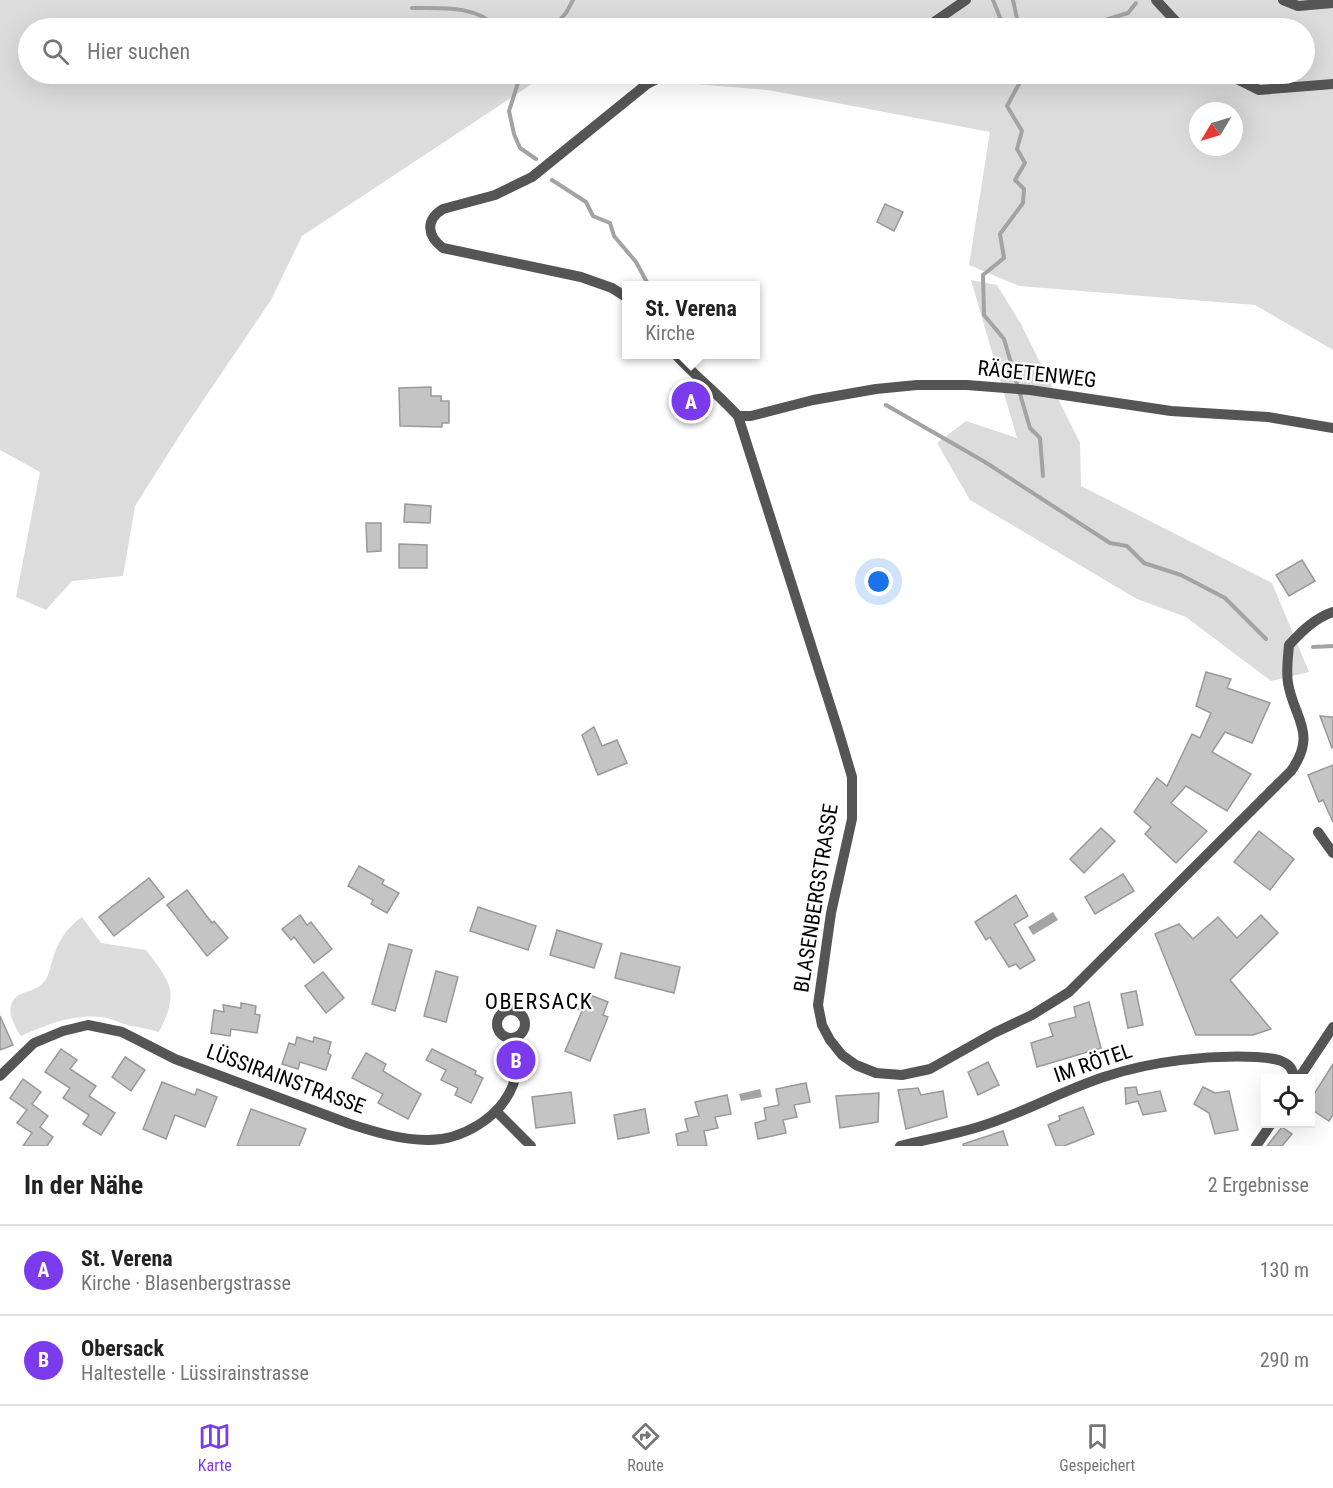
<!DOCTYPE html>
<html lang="de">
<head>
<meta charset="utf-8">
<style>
  :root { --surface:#fff; --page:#f2f2f2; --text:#222; --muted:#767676; --line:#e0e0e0; --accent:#7c3aed }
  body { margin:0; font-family:"Roboto Condensed",sans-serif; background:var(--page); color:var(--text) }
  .controls { position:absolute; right:18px; bottom:18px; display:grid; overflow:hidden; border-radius:0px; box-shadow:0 6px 24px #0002 }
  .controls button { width:54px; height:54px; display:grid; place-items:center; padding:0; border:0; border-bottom:2px solid var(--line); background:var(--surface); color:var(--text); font:30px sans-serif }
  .compass { position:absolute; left:1189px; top:102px; width:54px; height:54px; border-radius:50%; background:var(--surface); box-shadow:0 6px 24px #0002; rotate:232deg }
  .you { position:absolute; left:879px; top:582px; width:21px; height:21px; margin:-15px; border:4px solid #fff; border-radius:50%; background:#1a73e8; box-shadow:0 0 0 9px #1a73e833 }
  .badge { display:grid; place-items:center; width:39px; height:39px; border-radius:50%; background:var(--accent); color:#fff; font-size:20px; font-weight:700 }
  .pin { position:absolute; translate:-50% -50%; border:3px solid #fff; box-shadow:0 2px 6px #0006 }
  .popup { position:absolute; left:622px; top:281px; width:138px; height:78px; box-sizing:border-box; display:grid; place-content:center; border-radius:0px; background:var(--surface); filter:drop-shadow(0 2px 4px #0005); font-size:20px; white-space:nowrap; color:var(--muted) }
  .popup b { font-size:22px; color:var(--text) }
  .popup::after { content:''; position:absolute; left:50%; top:100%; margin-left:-12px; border:12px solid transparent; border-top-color:var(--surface) }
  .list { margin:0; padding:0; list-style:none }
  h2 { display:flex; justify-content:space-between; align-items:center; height:78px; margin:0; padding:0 24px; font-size:26px }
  h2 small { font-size:20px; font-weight:400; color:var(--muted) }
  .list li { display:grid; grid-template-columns:39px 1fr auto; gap:18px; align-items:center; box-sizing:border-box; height:90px; padding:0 24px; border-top:2px solid var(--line) }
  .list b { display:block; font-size:22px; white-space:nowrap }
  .list p { margin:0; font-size:20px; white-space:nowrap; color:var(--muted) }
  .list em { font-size:20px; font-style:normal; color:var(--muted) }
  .icon { flex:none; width:33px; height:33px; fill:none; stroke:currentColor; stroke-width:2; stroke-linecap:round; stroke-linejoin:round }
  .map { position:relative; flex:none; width:1333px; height:1146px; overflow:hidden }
  .search { position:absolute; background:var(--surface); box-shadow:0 6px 24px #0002; left:18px; right:18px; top:18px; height:66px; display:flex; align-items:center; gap:15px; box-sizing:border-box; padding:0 21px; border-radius:33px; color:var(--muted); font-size:22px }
  .sheet { height:258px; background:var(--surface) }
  nav { display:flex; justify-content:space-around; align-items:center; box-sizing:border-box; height:84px; border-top:2px solid var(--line); background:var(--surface); font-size:16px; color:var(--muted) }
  nav a { display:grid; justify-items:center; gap:3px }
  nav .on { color:var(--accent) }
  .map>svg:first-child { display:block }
  .green { fill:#dcdcdc; fill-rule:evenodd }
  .water { fill:#a3a3a3 }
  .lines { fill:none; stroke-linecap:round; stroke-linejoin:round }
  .stream { stroke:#a3a3a3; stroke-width:4 }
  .building { fill:#c4c4c4; stroke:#999; stroke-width:1.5 }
  .street { stroke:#555; stroke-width:10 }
  .labels { text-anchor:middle; stroke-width:4.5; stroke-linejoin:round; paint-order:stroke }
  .street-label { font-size:21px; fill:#000; stroke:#fff }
  .neighbourhood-label { font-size:22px; letter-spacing:1.5px; fill:#000; stroke:#fff }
</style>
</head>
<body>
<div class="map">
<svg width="1333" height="1146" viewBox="0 0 1333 1146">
  <rect width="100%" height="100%" fill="#fff"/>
  <g class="green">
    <path d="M0,0H1333V350L1255,305L1019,286L969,265L990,132L768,90L576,74H1304V28H28V74H547L302,236L271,300L185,427L135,506L123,576L72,581L46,610L16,597L40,472L0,450ZM1198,111H1234V147H1198Z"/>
    <path d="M971,280L997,285L1021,324L1080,443L1081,486L1272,583L1309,672L1271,681L1186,617L1137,599L970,500L937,443L966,421L1017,438Z"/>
    <path d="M82,917L101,943L146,950C172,984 179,992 159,1032C149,1029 142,1028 132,1026C121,1024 112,1018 101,1017C72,1014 46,1025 21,1036C16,1029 8,1015 11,1006C15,989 34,994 43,983C49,977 49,970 52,962C57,943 66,928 82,917Z"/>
  </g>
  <g class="water">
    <path d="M1053,912L1058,920L1033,935L1028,927Z"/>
    <path d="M760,1089L762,1097L741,1101L739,1094Z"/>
  </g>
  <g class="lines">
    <g class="stream">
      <path d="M993,0L1001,20L1008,28"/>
      <path d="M1013,0L1019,28"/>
      <path d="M412,8C442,8 476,5 498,28"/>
      <path d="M552,28L566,13L573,0"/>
      <path d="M1079,28L1128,13L1136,3"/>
      <path d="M519,74V80L509,111L514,134L520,148L536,159"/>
      <path d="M1020,74L1019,84L1007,106L1022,131L1017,149L1025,163L1015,180L1024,189L1023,203L1000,234L1004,258L983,275L984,315L1004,339L1030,428L1040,438L1043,476"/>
      <path d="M552,180L586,202L593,216L610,223L614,236L636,262L649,286"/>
      <path d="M886,405L985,462L1110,543L1127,546L1144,563L1181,575L1225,598L1266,639"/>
      <path d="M1313,647L1333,646"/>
    </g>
  </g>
  <g class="building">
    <path d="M885,204L903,212L894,231L877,222Z"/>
    <path d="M691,386L705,394L703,399L712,404L705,418L695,413L692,418L679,412L682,406L675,403L683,387L689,390Z"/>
    <path d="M431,387V396H441V401H449V423H442V427L400,426L399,388Z"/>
    <path d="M405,504L431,506L430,523L404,522Z"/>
    <path d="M366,523H381V551L367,552Z"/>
    <path d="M399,544L427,545V568H399Z"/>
    <path d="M1302,560L1315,581L1289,596L1276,575Z"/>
    <path d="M1206,672L1231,679L1227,688L1270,703L1252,743L1225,732L1212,752L1251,774L1227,811L1186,786L1171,803L1207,831L1176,863L1145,834L1151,827L1134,812L1157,778L1167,786L1192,734L1200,738L1211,713L1196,706Z"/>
    <path d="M1320,716L1333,717V747L1332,748Z"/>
    <path d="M594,727L602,746L617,740L627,763L598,775L582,735Z"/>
    <path d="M1333,765V822L1323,800L1319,802L1308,775Z"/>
    <path d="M1101,828L1115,841L1084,873L1070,859Z"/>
    <path d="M1259,831L1294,859L1270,890L1234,862Z"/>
    <path d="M359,866L384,880L382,884L399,893L387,913L371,904L373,900L348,886Z"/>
    <path d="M1123,874L1134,891L1095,914L1085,897Z"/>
    <path d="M149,878L164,897L114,936L99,917Z"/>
    <path d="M187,890L212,923L214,921L228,938L207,956L167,905Z"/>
    <path d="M1016,895L1028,916L1014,924L1035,960L1020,969L1016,964L1009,967L990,937L986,940L975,922Z"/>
    <path d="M478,907L536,926L528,950L470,931Z"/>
    <path d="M300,915L307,925L311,922L332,949L314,963L294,937L291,940L282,929Z"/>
    <path d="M1261,915L1278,933L1230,980L1271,1029L1253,1035H1196L1155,934L1179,924L1193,939L1218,917L1237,938Z"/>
    <path d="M557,930L602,944L594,968L550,955Z"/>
    <path d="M389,944L412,950L395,1011L372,1004Z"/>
    <path d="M621,953L680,967L674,993L615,978Z"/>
    <path d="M436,971L458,977L446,1022L424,1016Z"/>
    <path d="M323,972L344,998L326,1013L305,986Z"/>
    <path d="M1136,991L1143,1025L1128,1028L1121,994Z"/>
    <path d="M585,993L608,1002L603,1015L608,1017L590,1061L565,1051L582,1011L578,1009Z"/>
    <path d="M1089,1002L1101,1048L1037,1067L1031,1043L1053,1036L1049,1024L1076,1017L1074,1007Z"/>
    <path d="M241,1003L256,1006L255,1014L260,1015L257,1033L231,1029L230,1036L211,1033L214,1010L224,1012L223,1005L241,1008Z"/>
    <path d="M0,1016L13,1045L0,1050Z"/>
    <path d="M297,1037L313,1042L314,1037L331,1042L328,1053L331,1055L326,1070L300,1062L298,1069L282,1064L289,1043L295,1045Z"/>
    <path d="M61,1049L77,1060L70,1069L96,1086L89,1096L115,1113L101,1135L83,1124L89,1115L63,1098L70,1088L45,1072Z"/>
    <path d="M432,1049L476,1071L475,1074L483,1078L471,1103L455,1095L458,1088L441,1080L446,1070L426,1060Z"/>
    <path d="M366,1053L386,1064L383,1071L421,1094L408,1119L378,1103L383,1094L352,1078Z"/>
    <path d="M125,1057L145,1070L131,1091L112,1077Z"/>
    <path d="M988,1062L999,1085L978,1095L968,1072Z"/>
    <path d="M1333,1064V1115L1329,1121L1311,1109V1099Z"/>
    <path d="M23,1079L41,1092L32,1104L48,1116L40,1127L53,1137L47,1146H23L32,1133L17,1123L27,1110L10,1098Z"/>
    <path d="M162,1082L195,1095L197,1089L217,1097L205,1127L175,1115L166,1139L143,1129Z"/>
    <path d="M806,1083L810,1102L794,1105L797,1117L783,1120L786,1133L758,1139L755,1123L766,1120L764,1108L779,1105L776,1089Z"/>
    <path d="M1136,1087L1138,1095L1160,1091L1166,1111L1143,1115L1138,1101L1126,1104L1125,1088Z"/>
    <path d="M1203,1087L1215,1093L1229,1091L1238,1130L1215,1134L1209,1113L1194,1104Z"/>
    <path d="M918,1088L921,1095L943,1091L947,1117L906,1129L898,1090Z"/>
    <path d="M571,1092L575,1123L536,1128L532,1097Z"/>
    <path d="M879,1093L878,1122L840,1128L836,1096Z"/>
    <path d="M727,1095L731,1114L715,1117L718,1128L704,1131L707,1146H678L676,1134L688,1131L685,1119L699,1116L695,1102Z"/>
    <path d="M1083,1107L1094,1134L1064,1146H1056L1048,1125L1060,1120L1059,1116Z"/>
    <path d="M251,1109L306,1129L299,1146H237Z"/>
    <path d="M645,1109L649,1133L618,1139L614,1115Z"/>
    <path d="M1282,1127L1292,1134L1282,1146H1267Z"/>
    <path d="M1003,1131L1008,1146H963V1144Z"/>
  </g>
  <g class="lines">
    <g class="street">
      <path d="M1156,0L1182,28"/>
      <path d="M1283,0L1298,6L1333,3"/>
      <path d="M918,28L931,24L966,0"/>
      <path d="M1227,74L1259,90L1333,84"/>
      <path d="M626,297L612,288L581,277L443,248C427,236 425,220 443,209L495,195L532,177L647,84L667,74"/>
      <path d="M675,354C695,376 718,394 738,416L839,733L852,777V819L831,913L818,1005L822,1025L830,1040L842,1055L856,1065L876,1073L902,1075L930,1069L994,1033L1032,1015L1069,992L1291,771C1318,733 1294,719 1288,683C1286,671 1288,657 1289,645C1302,631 1315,618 1333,612"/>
      <path d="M738,416H751L813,400L876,389L917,385H967L1030,390L1171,411L1268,417L1333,428"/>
      <path d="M1318,832L1333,853"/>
      <circle cx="511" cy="1024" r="14"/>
      <path d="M0,1076L34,1043L63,1031L88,1025L122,1032L175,1059L350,1124C375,1132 401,1140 428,1140C462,1140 500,1118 513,1085C518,1070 516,1054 514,1038"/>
      <path d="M1299,1078L1333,1027"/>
      <path d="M496,1111L531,1146"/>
      <path d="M900,1146C925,1140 951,1135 975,1128C1021,1115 1062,1090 1107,1076C1153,1061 1207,1055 1256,1057C1272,1058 1293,1059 1294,1078"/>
      <path d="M1256,1146L1271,1124"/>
    </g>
  </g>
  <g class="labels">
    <g class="street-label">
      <text transform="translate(1037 374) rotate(6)" y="7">RÄGETENWEG</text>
      <text transform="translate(816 898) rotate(-81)" y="7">BLASENBERGSTRASSE</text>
      <text transform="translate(1093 1063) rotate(-19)" y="7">IM RÖTEL</text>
      <text transform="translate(286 1079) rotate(20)" y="7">LÜSSIRAINSTRASSE</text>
    </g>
    <g class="neighbourhood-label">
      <text x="539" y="1009">OBERSACK</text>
    </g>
  </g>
</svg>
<div class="controls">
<button><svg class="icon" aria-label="locate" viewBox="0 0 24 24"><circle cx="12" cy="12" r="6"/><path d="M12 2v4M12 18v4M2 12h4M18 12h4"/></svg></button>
</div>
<svg class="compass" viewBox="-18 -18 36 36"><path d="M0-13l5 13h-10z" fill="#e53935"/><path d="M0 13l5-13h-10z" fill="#767676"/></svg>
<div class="you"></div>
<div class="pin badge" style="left:691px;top:401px">A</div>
<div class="popup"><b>St. Verena</b>Kirche</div>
<div class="pin badge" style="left:516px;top:1060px">B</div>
<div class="search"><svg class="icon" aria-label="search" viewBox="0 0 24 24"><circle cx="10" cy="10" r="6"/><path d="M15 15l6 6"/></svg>Hier suchen</div>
</div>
<section class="sheet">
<h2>In der Nähe<small>2 Ergebnisse</small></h2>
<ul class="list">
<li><span class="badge">A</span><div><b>St. Verena</b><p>Kirche · Blasenbergstrasse</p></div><em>130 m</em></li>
<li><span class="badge">B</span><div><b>Obersack</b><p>Haltestelle · Lüssirainstrasse</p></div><em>290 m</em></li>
</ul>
</section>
<nav>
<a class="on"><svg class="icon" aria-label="map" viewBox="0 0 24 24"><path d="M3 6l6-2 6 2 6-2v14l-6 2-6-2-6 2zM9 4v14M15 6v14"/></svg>Karte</a>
<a><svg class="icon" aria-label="directions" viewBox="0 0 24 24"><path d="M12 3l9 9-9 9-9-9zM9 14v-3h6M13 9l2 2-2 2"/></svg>Route</a>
<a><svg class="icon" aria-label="saved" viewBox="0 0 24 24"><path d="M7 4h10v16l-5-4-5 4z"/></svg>Gespeichert</a>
</nav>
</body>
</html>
